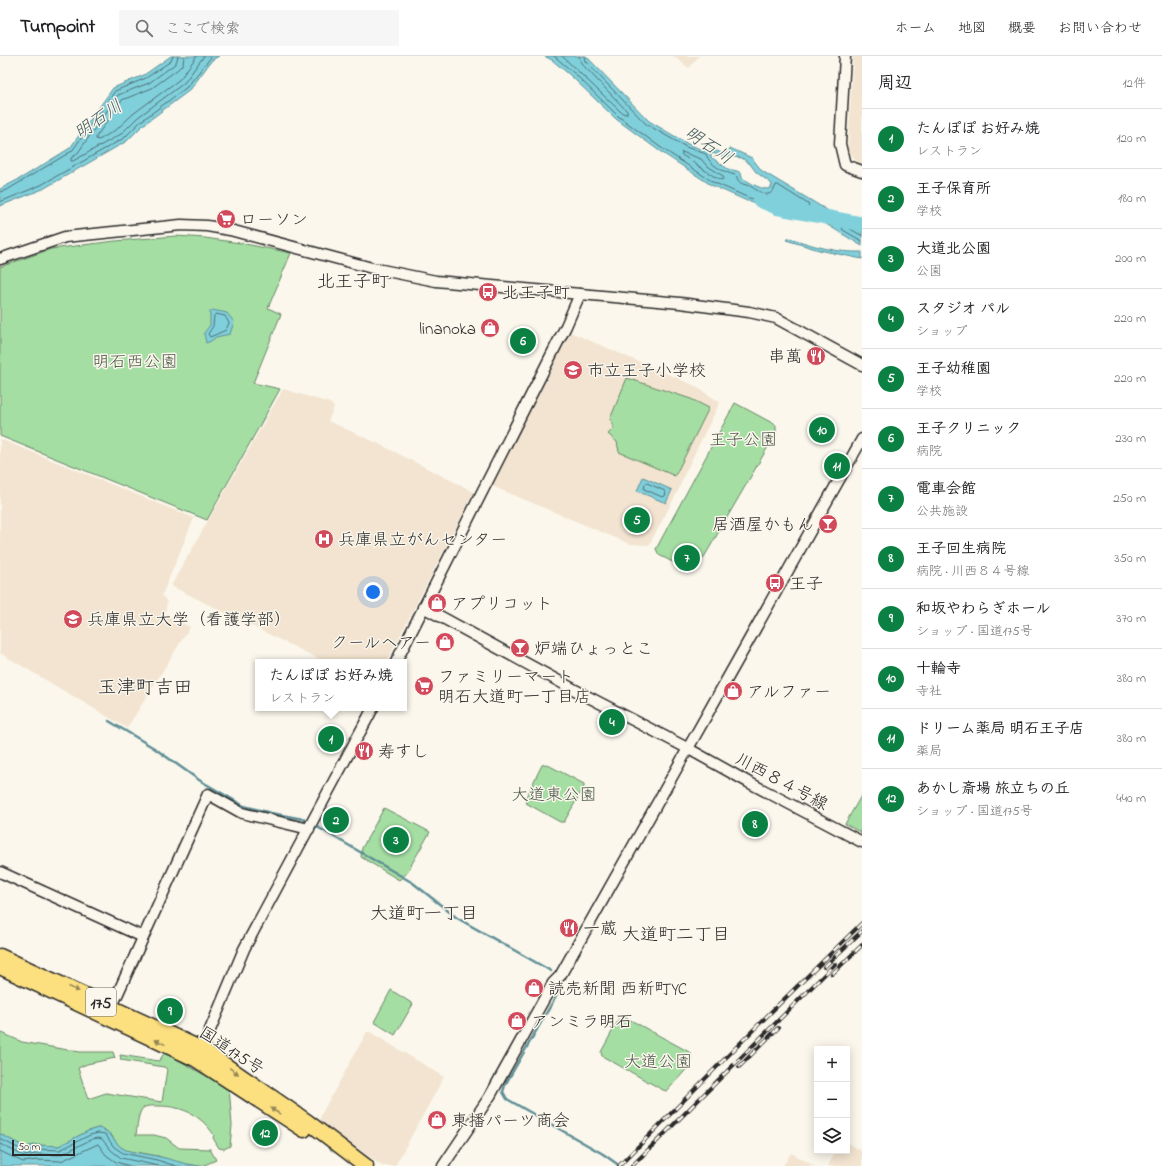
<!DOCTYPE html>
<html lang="ja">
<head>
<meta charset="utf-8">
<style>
  :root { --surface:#fff; --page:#f6f6f6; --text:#202124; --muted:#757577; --line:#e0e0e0; --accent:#0b8043 }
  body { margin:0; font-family:"Indie Flower","Klee One",sans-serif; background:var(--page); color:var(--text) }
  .controls { position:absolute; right:12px; bottom:12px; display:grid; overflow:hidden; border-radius:0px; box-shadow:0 2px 10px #0003 }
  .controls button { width:36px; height:36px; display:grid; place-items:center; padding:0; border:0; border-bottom:1px solid var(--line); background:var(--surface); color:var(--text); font:20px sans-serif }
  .scale { position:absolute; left:12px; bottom:10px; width:63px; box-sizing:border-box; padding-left:4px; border:2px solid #2b2b2b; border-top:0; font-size:11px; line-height:14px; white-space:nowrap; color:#2b2b2b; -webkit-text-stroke:3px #fbf7ec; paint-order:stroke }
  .you { position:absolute; left:373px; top:536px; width:14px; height:14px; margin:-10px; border:3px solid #fff; border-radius:50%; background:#1a73e8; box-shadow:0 0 0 6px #1a73e833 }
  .badge { display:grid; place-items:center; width:26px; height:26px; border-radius:50%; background:var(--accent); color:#fff; font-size:13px; font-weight:700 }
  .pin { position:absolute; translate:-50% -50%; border:2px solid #fff; box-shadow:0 1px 4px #0006 }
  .popup { position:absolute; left:255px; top:603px; width:152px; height:52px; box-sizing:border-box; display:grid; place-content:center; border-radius:0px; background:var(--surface); filter:drop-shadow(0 1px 3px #0005); font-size:13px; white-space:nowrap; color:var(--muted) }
  .popup b { font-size:15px; color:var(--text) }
  .popup::after { content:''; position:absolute; left:50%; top:100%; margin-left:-8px; border:8px solid transparent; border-top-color:var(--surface) }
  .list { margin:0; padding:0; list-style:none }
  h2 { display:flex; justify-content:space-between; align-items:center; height:52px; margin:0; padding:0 16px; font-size:17px }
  h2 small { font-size:13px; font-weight:400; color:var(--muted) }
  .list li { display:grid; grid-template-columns:26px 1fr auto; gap:12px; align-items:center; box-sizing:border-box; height:60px; padding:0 16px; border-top:1px solid var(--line) }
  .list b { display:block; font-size:15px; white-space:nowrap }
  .list p { margin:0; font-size:13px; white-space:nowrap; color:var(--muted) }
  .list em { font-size:13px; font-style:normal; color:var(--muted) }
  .icon { flex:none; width:22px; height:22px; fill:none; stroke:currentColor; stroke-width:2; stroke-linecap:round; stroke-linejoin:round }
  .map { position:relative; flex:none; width:862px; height:1110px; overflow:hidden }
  header { display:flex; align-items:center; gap:24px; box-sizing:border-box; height:56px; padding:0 20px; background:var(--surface); border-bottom:1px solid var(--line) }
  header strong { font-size:19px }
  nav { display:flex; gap:22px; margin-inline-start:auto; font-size:14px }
  .search { width:280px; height:36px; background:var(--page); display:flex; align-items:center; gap:10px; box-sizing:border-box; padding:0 14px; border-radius:0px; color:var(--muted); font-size:15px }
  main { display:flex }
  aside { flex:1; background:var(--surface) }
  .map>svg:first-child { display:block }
  .built { fill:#f2e4d0 }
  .green { fill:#a5dea3; stroke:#688467 }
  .water { fill:#80d0dc; stroke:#5e8e95; fill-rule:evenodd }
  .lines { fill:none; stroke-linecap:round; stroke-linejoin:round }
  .shore { stroke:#4d6d72; stroke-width:1 }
  .stream { stroke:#5e8e95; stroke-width:2.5 }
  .river { stroke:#80d0dc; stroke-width:15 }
  .minor-casing { stroke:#2b2b2b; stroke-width:13 }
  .highway-casing { stroke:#2b2b2b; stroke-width:17 }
  .minor { stroke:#fbf7ec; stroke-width:10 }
  .highway { stroke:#fce080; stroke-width:14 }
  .rail-casing { stroke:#2b2b2b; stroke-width:4 }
  .rail { stroke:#fbf7ec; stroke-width:2.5; stroke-dasharray:8; stroke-linecap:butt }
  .oneway { fill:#948656 }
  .labels { text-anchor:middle; stroke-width:3; stroke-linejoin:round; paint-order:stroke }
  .shield { fill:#fbf7ec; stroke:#696865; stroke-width:1 }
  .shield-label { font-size:16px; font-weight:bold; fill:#2b2b2b }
  .poi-label { font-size:17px; fill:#2b2b2b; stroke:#fbf7ec; text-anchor:start }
  .park-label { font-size:17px; fill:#4a5849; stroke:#fbf7ec }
  .street-label { font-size:17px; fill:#2b2b2b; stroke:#fbf7ec }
  .water-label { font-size:18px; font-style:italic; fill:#445d60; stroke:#fbf7ec }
  .neighbourhood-label { font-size:18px; fill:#2b2b2b; stroke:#fbf7ec }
  .quarter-label { font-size:19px; fill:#2b2b2b; stroke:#fbf7ec }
</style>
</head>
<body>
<header>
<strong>Turnpoint</strong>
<div class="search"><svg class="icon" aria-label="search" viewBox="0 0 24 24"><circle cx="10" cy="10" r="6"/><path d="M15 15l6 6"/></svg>ここで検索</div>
<nav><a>ホーム</a><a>地図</a><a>概要</a><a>お問い合わせ</a></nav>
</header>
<main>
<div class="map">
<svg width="862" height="1110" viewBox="0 0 862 1110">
  <rect width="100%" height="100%" fill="#fbf7ec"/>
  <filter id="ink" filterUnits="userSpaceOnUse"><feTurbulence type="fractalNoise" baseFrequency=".025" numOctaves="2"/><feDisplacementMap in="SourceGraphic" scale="8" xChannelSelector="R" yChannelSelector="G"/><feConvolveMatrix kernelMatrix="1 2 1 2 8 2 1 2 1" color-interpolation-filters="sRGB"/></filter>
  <g filter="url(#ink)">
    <g class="built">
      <path d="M673,0H699L689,12Z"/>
      <path d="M853,0H862V110H859L848,93Z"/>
      <path d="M570,276L693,329L720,346L684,419L679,433L649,489L630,488L492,430Z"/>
      <path d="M283,333L330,347L334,351L328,365L377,387L474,436L389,601L384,606H325L171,530Z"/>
      <path d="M0,383L194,462L162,539L167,546L165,558L190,571L127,672L0,597Z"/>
      <path d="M367,976H370L444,1021L395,1110H382L320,1065L321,1059Z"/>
      <path d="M847,1087L862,1095V1110H828L836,1095H847Z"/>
      <path d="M791,1097L815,1110H783Z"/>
    </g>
    <g class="green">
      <path d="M176,180L205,182L240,187L291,197L268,252L281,258L253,327L280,333L207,464L0,380V211L51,193L115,185Z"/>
      <path d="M627,322L691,343L709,352L675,420L619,396L617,386L608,378L613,373V368L610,363Z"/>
      <path d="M735,347L776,369V377L696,515L692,516L659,499L656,493Z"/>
      <path d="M546,708L584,728V731L564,766H560L526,747L525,743L542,709Z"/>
      <path d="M861,740H862V777L845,768Z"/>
      <path d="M384,752L430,776L406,818L399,824L361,801L362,792Z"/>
      <path d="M391,934L413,948L395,979L374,966Z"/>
      <path d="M625,961L691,997V1008L667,1035L663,1034L602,1000L601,996L619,963Z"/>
      <path d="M0,976L22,986L80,996H113L115,1002L87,1008L78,1012L88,1043L106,1037L162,1046L167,1013L164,1011L121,1004L120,999L159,1005L165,996L199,1016L229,1031L232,1069L230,1090L224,1093L219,1092L213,1082L214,1079C201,1059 182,1050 159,1050C154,1050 148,1049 143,1052C138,1056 137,1072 136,1079H154L166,1082L179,1092L210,1093L216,1104L202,1110H199L183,1108L158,1100L125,1094L117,1088L112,1080L104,1073L98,1072L88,1075L59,1090L35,1089L25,1091L0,1078Z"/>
    </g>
    <g class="water">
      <path d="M171,0H219L212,4L190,34L143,69L127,85L43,133L0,150V133L23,121L70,92L113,32L144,19Z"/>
      <path d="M544,0H586L649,65L688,88L703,94H714L722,97L729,96L730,92L752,102L762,115L862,175V190L826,168L809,155L802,156L747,145L711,129L658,94L616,63L571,20L552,4ZM715,97L716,99L742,102L750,108L756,116L772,128L771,132C763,136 750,126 742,122L741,117L737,115L728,113L711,101V98Z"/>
      <path d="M790,182C813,190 837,197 862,196V203L819,194L786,184Z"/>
      <path d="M212,254L227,257L234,266L230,278L216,281L211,285L206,287L204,277L210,269V256Z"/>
      <path d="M643,421L672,434L666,447L637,435Z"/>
      <path d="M98,1072C114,1075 113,1089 126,1094C136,1097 147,1098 156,1100C171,1103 184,1108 199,1110H0V1078L25,1091L35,1089L59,1090L88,1075Z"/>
    </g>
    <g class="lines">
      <g class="shore">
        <path d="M178,0L177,4L175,8L149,27L118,39L77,98L71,102V105H73L121,78L137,62L184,27L204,0"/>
        <path d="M184,0L183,8L177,14L152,32L122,44L96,81V83L99,84L117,73L133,58L180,23L197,0"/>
        <path d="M554,0L574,17L618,60L660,91L713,126L749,142L802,152L809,150L808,148L778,129H776C770,146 759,135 750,130C746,129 740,128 738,124C737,122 737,120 735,119C724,116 709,109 706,98L686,91L646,68L585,5L584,0"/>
        <path d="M562,0L621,56L625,58H627V55L581,7L579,0"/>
        <path d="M682,96L701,103L706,109L723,120V123L721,124L715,121L682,99Z"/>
        <path d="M0,136L7,134L72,95L115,35L146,22L171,5L173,0"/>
        <path d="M0,146L41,129L124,82L140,66L187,31L212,0"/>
        <path d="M862,179L859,178L845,170L842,172L843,174L862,185"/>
        <path d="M216,258L225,260L229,267L226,274L210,281L208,278L213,270L214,260Z"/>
        <path d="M647,427L665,435L666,437L665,440L662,441L644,433L645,428Z"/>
        <path d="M0,1083L24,1095L35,1093L60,1094L90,1079L98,1077L105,1078L114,1091L123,1097L157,1104L176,1110"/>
        <path d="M0,1088L24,1100L36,1098L60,1099L92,1083L98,1082L102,1083L111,1094L121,1102L159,1110"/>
        <path d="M0,1095L23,1106L37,1104L61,1105L98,1088L106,1099L116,1106L130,1110"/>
      </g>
      <g class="stream">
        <path d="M109,665L154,692L199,724L244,750L271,757L303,763L309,767"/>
        <path d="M314,769L413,827L457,862L551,915"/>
        <path d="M562,930L505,1029L503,1036L507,1043L603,1098L620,1110"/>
      </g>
      <path class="river" d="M760,144L779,152L862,168"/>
      <defs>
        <g id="minor">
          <path d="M845,0L840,88L845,109L862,115"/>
          <path d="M0,203L65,181L181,169L207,170L230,174L372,212L436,225L680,247L749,256L776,262L862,309"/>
          <path d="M423,551L575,634L687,692L748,726L862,786"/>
          <path d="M396,606L566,270L580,238"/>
          <path d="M0,816L143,881"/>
          <path d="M109,957L208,738L242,757L309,773"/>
          <path d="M198,998L202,993L244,893L373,652"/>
          <path d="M443,1110L490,1040L553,927L560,920L862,383"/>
        </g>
        <g id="highway">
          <path d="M0,900L202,993L308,1066L366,1110"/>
          <path d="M0,911L195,1003L304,1074"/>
        </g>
      </defs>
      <use href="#minor" class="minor-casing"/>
      <use href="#highway" class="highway-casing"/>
      <use href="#minor" class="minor"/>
      <use href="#highway" class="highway"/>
      <defs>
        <g id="rail">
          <path d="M824,911L862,875"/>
          <path d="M832,918L862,889"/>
          <path d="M739,1011L778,972"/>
          <path d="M619,1110L771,956L862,867"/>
          <path d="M632,1110L835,908"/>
        </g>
      </defs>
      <use href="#rail" class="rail-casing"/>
      <use href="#rail" class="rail"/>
    </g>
    <defs><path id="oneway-solid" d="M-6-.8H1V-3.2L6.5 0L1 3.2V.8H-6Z"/></defs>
    <g class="oneway">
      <use href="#oneway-solid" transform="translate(74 933) rotate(25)"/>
      <use href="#oneway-solid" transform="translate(160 986) rotate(-154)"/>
      <use href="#oneway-solid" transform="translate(234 1015) rotate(35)"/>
      <use href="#oneway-solid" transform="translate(275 1055) rotate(-147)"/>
    </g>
  </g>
  <defs>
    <symbol id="supermarket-disc" viewBox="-11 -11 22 22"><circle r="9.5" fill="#d1495b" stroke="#fbf7ec"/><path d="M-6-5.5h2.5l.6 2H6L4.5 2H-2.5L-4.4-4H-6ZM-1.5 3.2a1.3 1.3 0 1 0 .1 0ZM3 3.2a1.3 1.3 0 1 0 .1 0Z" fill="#fff"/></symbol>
    <symbol id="bus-disc" viewBox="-11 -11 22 22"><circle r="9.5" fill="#d1495b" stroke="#fbf7ec"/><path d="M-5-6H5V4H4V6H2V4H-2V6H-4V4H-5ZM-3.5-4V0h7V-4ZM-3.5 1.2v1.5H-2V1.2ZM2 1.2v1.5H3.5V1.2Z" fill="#fff"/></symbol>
    <symbol id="shop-disc" viewBox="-11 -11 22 22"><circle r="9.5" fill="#d1495b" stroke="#fbf7ec"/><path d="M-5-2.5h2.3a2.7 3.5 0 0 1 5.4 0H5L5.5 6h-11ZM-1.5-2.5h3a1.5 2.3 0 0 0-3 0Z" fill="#fff"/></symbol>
    <symbol id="restaurant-disc" viewBox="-11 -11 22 22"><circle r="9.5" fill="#d1495b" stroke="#fbf7ec"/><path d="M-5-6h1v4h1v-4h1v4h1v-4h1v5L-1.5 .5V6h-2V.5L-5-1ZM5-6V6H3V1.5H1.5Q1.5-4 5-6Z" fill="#fff"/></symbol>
    <symbol id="school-disc" viewBox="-11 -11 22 22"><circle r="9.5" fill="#d1495b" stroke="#fbf7ec"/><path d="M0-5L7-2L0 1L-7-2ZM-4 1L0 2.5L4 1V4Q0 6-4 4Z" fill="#fff"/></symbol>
    <symbol id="bar-disc" viewBox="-11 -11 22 22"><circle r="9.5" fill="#d1495b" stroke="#fbf7ec"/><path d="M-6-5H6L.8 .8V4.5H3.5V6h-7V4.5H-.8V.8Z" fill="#fff"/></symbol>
    <symbol id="hospital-disc" viewBox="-11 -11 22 22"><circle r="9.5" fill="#d1495b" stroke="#fbf7ec"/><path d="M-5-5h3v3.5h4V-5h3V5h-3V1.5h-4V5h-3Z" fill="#fff"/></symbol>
    <symbol id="university-disc" viewBox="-11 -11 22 22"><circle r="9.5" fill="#d1495b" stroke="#fbf7ec"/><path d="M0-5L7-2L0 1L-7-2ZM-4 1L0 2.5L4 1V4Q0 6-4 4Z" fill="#fff"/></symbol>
  </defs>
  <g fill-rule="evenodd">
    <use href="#supermarket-disc" x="215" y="152" width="22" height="22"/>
    <use href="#bus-disc" x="477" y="225" width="22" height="22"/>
    <use href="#shop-disc" x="479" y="261" width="22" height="22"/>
    <use href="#restaurant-disc" x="805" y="289" width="22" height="22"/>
    <use href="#school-disc" x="562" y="303" width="22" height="22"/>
    <use href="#bar-disc" x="817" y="457" width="22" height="22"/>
    <use href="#hospital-disc" x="313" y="472" width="22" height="22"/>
    <use href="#bus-disc" x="764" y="516" width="22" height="22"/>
    <use href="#shop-disc" x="426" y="536" width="22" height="22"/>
    <use href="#university-disc" x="62" y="552" width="22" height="22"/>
    <use href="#shop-disc" x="434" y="575" width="22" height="22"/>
    <use href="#bar-disc" x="509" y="581" width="22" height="22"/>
    <use href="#supermarket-disc" x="413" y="619" width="22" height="22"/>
    <use href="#shop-disc" x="722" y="624" width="22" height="22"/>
    <use href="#restaurant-disc" x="353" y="684" width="22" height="22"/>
    <use href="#restaurant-disc" x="558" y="861" width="22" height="22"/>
    <use href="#shop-disc" x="523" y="921" width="22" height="22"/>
    <use href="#shop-disc" x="506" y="954" width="22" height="22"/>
    <use href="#shop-disc" x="426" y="1053" width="22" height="22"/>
  </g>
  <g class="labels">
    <rect class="shield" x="86" y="932" width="30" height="28" rx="3"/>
    <g class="shield-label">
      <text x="101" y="952">175</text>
    </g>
    <g class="poi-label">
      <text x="240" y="169">ローソン</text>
      <text x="502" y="242">北王子町</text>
      <text x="476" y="278" text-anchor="end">linanoka</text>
      <text x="802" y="306" text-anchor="end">串萬</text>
      <text x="587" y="320">市立王子小学校</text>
      <text x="814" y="474" text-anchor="end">居酒屋かもん</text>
      <text x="338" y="489">兵庫県立がんセンター</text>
      <text x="789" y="533">王子</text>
      <text x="451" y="553">アプリコット</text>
      <text x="87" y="569">兵庫県立大学（看護学部）</text>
      <text x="431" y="592" text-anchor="end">クールヘアー</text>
      <text x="534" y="598">炉端ひょっとこ</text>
      <text x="438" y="626">ファミリーマート<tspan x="438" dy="20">明石大道町一丁目店</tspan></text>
      <text x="747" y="641">アルファー</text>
      <text x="378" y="701">寿すし</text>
      <text x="583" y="878">一蔵</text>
      <text x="548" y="938">読売新聞 西新町YC</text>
      <text x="531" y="971">アンミラ明石</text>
      <text x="451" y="1070">東播パーツ商会</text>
    </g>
    <g class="park-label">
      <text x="135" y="311">明石西公園</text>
      <text x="743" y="389">王子公園</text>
      <text x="554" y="744">大道東公園</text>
      <text x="658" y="1011">大道公園</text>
    </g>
    <g class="street-label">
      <text transform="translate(782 725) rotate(28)" y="6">川西８４号線</text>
      <text transform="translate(232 994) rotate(33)" y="6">国道175号</text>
    </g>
    <g class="water-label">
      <text transform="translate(98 63) rotate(-35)" y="6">明石川</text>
      <text transform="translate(709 89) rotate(34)" y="6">明石川</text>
    </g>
    <g class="neighbourhood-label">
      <text x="353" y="231">北王子町</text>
      <text x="424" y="863">大道町一丁目</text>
      <text x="676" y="884">大道町二丁目</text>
    </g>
    <g class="quarter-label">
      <text x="145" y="637">玉津町吉田</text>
    </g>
  </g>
</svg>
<div class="controls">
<button>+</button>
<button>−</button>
<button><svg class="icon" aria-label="layers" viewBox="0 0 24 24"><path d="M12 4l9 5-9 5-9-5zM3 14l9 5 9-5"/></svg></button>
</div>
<div class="scale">50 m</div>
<div class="you"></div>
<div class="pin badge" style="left:331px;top:683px">1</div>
<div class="popup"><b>たんぽぽ お好み焼</b>レストラン</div>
<div class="pin badge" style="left:336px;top:764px">2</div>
<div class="pin badge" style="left:396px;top:784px">3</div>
<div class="pin badge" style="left:612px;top:666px">4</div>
<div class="pin badge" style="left:637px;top:464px">5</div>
<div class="pin badge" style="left:523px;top:285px">6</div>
<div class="pin badge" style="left:687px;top:502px">7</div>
<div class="pin badge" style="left:755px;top:768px">8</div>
<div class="pin badge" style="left:170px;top:955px">9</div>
<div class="pin badge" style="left:822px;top:374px">10</div>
<div class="pin badge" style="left:837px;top:410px">11</div>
<div class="pin badge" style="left:265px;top:1077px">12</div>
</div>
<aside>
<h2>周辺<small>12件</small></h2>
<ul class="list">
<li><span class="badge">1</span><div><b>たんぽぽ お好み焼</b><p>レストラン</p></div><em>120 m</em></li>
<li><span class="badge">2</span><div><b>王子保育所</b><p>学校</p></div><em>180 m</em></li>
<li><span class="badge">3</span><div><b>大道北公園</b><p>公園</p></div><em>200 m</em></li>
<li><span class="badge">4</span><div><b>スタジオ パル</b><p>ショップ</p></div><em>220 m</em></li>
<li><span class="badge">5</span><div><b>王子幼稚園</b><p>学校</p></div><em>220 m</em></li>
<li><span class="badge">6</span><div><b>王子クリニック</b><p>病院</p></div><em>230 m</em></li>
<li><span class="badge">7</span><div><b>電車会館</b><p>公共施設</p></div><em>250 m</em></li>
<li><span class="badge">8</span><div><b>王子回生病院</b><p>病院 · 川西８４号線</p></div><em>350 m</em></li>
<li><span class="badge">9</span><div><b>和坂やわらぎホール</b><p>ショップ · 国道175号</p></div><em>370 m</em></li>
<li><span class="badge">10</span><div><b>十輪寺</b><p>寺社</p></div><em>380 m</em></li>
<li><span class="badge">11</span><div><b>ドリーム薬局 明石王子店</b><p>薬局</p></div><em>380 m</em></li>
<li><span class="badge">12</span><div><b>あかし斎場 旅立ちの丘</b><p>ショップ · 国道175号</p></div><em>440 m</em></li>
</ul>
</aside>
</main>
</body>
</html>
